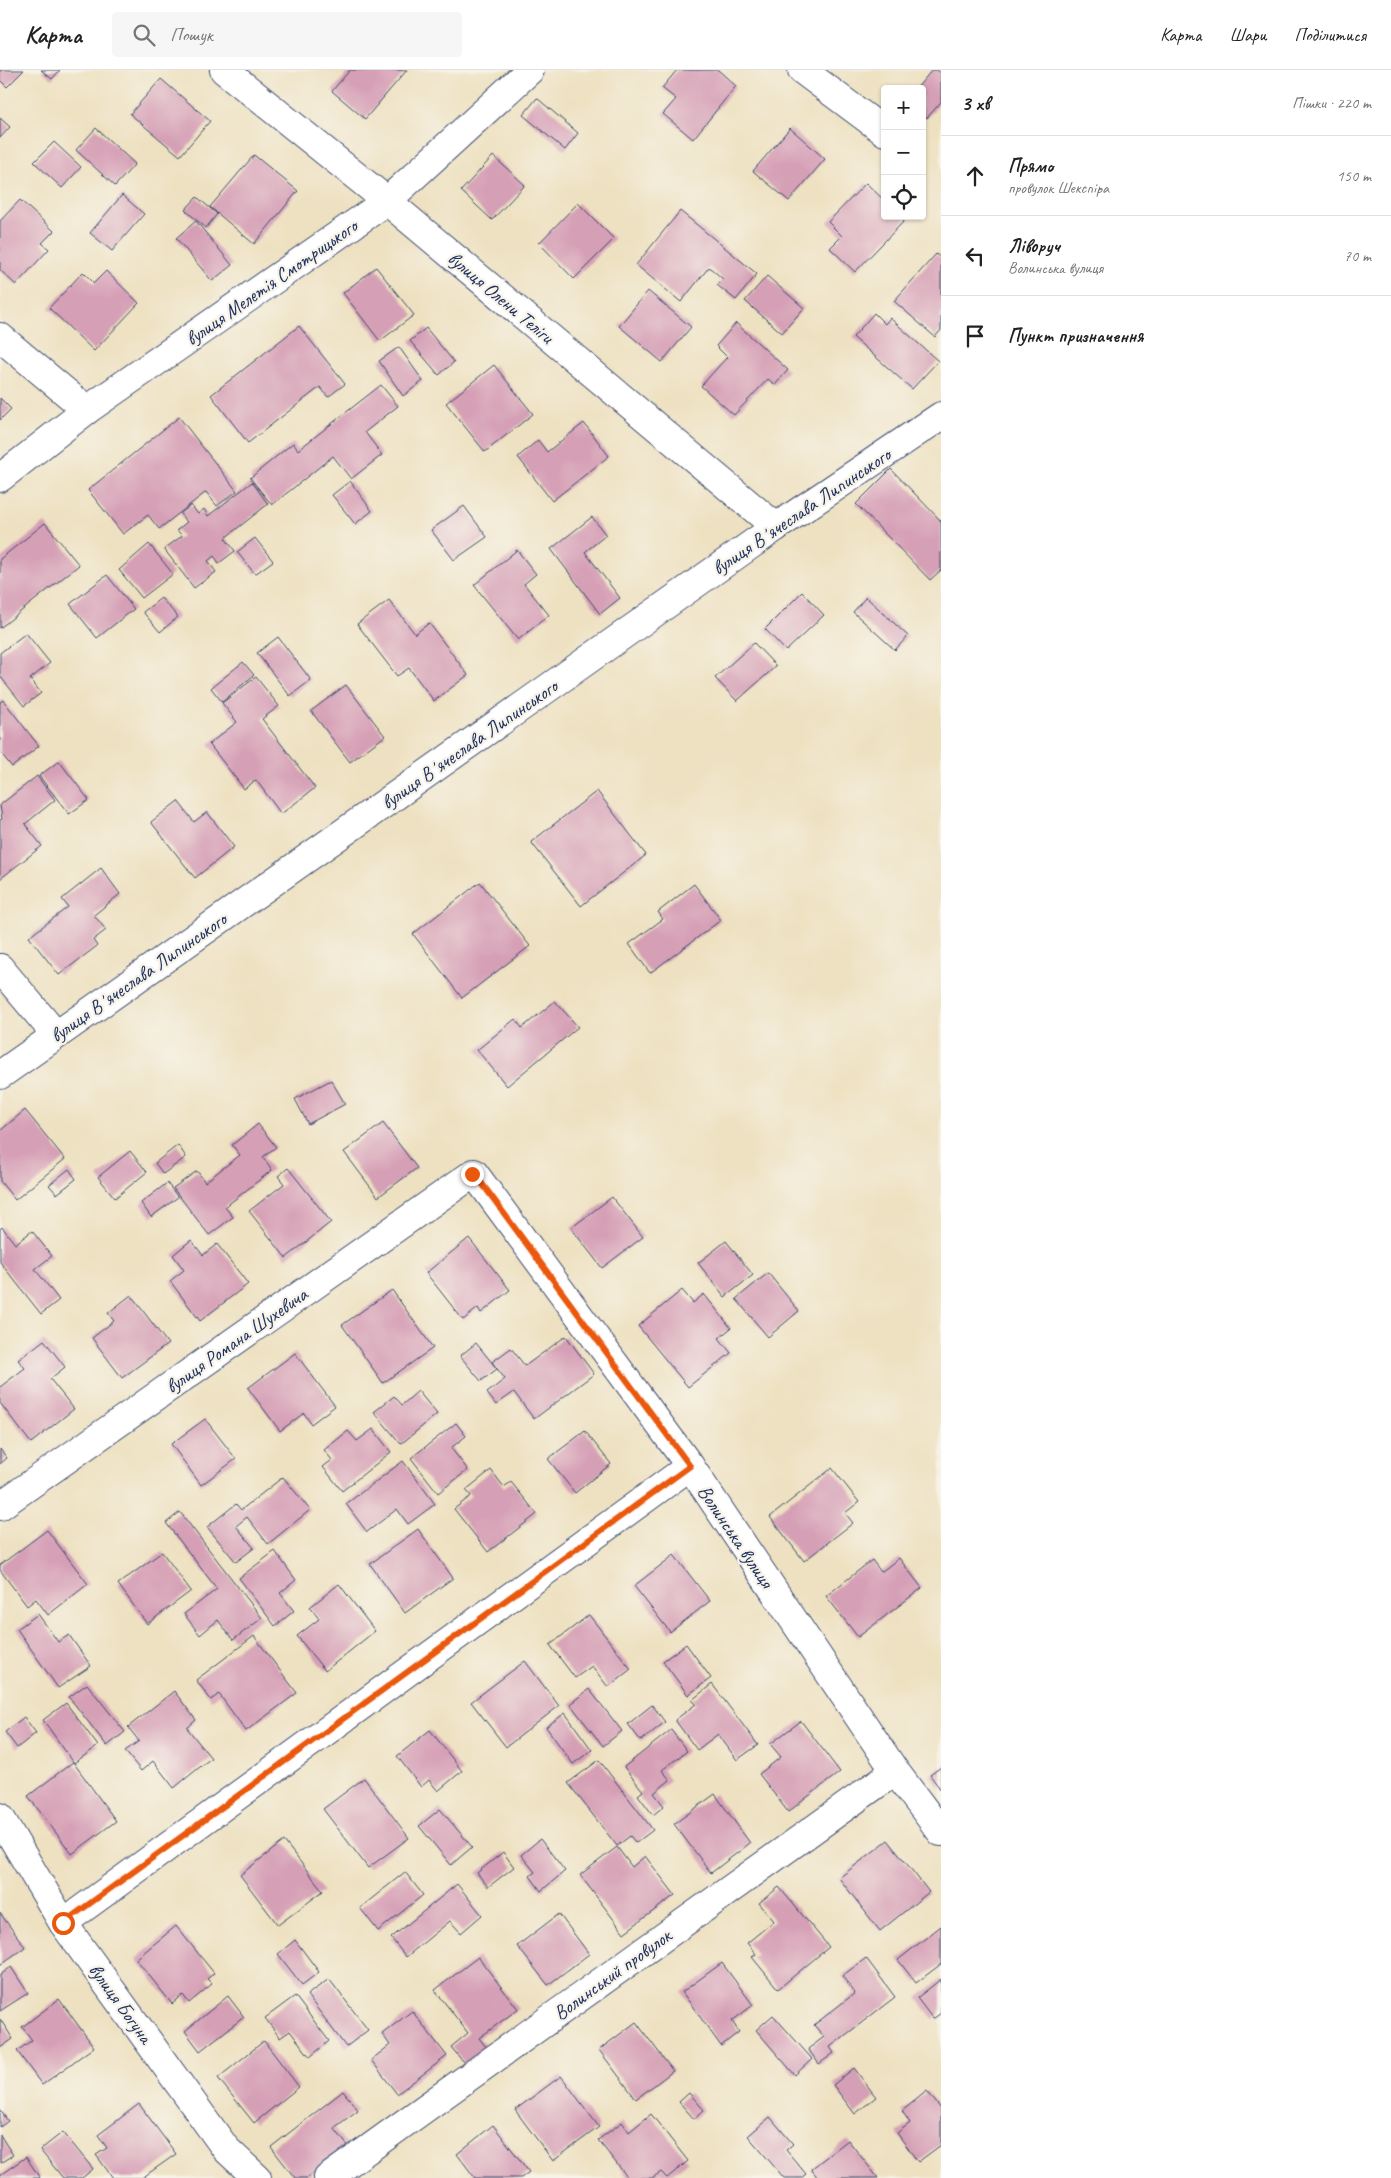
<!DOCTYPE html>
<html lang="uk">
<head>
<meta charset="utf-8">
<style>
  :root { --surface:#fff; --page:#f6f6f6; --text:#222; --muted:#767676; --line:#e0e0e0 }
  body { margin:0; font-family:Caveat,sans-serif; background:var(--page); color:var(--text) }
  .controls { position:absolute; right:15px; top:15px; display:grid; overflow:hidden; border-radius:5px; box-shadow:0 1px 4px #0004 }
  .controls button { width:45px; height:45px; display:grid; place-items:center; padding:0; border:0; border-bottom:1px solid var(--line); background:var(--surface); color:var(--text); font:25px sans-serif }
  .stop { position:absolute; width:15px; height:15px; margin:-11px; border:4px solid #ea580c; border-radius:50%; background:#fff }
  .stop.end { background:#ea580c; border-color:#fff; box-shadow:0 1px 5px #0008 }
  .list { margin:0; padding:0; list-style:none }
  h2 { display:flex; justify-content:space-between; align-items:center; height:65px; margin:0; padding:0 20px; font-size:21px }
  h2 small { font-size:16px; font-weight:400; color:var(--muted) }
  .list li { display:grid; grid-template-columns:32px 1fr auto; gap:15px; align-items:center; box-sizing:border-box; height:80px; padding:0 20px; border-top:1px solid var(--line) }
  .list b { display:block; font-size:19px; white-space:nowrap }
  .list p { margin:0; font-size:16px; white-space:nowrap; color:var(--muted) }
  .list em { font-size:16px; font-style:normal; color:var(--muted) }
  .icon { flex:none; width:28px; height:28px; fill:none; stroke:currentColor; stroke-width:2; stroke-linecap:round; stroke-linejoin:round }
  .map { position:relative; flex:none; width:941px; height:2108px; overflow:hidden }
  header { display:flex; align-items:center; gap:30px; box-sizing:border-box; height:70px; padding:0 25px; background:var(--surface); border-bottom:1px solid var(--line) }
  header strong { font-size:24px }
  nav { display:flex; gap:28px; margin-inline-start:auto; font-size:18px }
  .search { width:350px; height:45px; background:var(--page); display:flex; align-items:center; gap:12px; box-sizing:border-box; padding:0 18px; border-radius:5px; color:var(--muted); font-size:19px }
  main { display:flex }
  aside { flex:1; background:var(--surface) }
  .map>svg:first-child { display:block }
  .building { fill:#d59fb5 }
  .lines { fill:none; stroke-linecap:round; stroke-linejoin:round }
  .minor-casing { stroke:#3b4a6d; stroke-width:30 }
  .minor { stroke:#fff; stroke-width:28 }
  .route { stroke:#ea580c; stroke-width:6 }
  .labels { text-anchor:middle; stroke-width:4.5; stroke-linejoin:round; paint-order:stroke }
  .street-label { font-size:20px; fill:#1b2f5e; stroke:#f7f3e8 }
</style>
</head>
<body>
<header>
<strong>Карта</strong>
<div class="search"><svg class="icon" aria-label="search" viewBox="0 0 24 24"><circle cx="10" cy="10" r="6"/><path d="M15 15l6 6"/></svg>Пошук</div>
<nav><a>Карта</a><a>Шари</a><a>Поділитися</a></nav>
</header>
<main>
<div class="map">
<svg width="941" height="2108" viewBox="0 0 941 2108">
  <rect width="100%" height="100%" fill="#f7f3e8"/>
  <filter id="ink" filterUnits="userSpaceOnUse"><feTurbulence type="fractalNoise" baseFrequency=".02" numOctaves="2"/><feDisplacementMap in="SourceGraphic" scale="10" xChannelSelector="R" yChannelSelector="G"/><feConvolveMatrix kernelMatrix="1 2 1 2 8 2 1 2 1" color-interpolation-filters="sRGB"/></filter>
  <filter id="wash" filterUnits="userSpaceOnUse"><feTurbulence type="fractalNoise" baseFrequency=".0096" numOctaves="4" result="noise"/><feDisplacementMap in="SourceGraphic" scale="20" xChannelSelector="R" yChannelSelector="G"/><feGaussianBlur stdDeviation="1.12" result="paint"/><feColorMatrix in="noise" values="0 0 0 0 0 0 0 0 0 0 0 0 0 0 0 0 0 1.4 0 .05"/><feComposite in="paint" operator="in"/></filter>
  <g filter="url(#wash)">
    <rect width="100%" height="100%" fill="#eee1c1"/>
    <g id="blocks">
      <g class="building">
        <path d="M0,0H24L7,17L0,10Z"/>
        <path d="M41,0H60L52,9Z"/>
        <path d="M350,0H407L365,49L332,21Z"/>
        <path d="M677,0H718L736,16L693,69L663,44L676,29L662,18Z"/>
        <path d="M932,0H937L941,3V32L927,48L922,44V19H916Z"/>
        <path d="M161,9L210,51L180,86L130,44Z"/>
        <path d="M537,28L578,63L565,80L523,45Z"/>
        <path d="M0,48L10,57L0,68Z"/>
        <path d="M96,58L135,94L115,116L76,80Z"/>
        <path d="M790,58L825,89L789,131L753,101Z"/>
        <path d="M54,72L81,97L62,118L34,92Z"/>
        <path d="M254,85L298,121L254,174L210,137Z"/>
        <path d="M493,86L525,115L492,150L461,121Z"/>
        <path d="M866,113L885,131V146H901L905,150L855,202L830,178L842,166L828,152Z"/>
        <path d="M122,125L144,144L112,181L90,163Z"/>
        <path d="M197,127L217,144L206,158L185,140Z"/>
        <path d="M20,130L54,161L42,173L49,179L16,215L0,200V151Z"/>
        <path d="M578,133L614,169L574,209L539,173Z"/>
        <path d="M680,141L757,204L736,230L717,215L723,209L709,197L681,232L636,195Z"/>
        <path d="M196,151L232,195L212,211L176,168Z"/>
        <path d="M936,184L941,188V260L935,267L894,231Z"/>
        <path d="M376,197L414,245L380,271L343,223Z"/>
        <path d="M106,201L139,233L94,281L49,238L83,202L94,213Z"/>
        <path d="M767,206L804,238L782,263L745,231Z"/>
        <path d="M648,221L691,257L662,292L619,256Z"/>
        <path d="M874,243L885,254L890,248L938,291L912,319L853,267Z"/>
        <path d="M736,253L788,300L775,315L768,309L734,345L701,316L727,287L716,276Z"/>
        <path d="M299,256L345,314L328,327L320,317L248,373L211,325Z"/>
        <path d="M426,258L454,292L439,305L410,271Z"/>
        <path d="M399,277L423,311L403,326L379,291Z"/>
        <path d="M494,295L533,344L485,382L446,333Z"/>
        <path d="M381,315L398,336L365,362L382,385L351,409L333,386L272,435L250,408L293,373L298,380Z"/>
        <path d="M0,328L11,339L0,350Z"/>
        <path d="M179,347L237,421L217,436L206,422L159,459L148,445L123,464L88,420Z"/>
        <path d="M584,353L609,386L552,431L518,387L538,370L547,382Z"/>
        <path d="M891,399L941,451V500L930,510L856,434Z"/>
        <path d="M350,411L372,441L355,454L332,425Z"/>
        <path d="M252,412L268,434L225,468L235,481L219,493L214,486L208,491L216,502L194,518L164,479L182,466L177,460L187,452L180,444L191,435L198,444L204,439L208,446Z"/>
        <path d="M464,436L487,467L454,490L431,460Z"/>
        <path d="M592,447L606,465L585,482L620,528L600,544L551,479Z"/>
        <path d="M45,453L79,495L0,558V489Z"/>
        <path d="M255,468L273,491L255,504L237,482Z"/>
        <path d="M149,474L173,504L142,528L119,500Z"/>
        <path d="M517,480L536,504L524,514L549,545L518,570L474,515Z"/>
        <path d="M107,505L134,539L97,568L70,534Z"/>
        <path d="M802,522L824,545L786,581L765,559Z"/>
        <path d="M866,527L908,566L895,580L853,542Z"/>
        <path d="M161,528L178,547L160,562L143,542Z"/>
        <path d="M389,530L415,564L429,553L468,605L434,631L409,598L397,606L357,554Z"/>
        <path d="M26,563L50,593L30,609L41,623L24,636L0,606V583Z"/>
        <path d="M278,567L311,610L290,626L257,583Z"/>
        <path d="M754,573L776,596L737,631L715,608Z"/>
        <path d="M243,592L254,605L222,632L211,618Z"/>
        <path d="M256,607L279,636L262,649L315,718L281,744L256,710L244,719L209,674L237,652L222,633Z"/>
        <path d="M346,615L385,666L350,692L311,641Z"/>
        <path d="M3,630L39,676L12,697L0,682V632Z"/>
        <path d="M59,691L89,730L69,744L39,706Z"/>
        <path d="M37,706L55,730L25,754L42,776L0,809V750L2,749L0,735Z"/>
        <path d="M597,721L646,785L581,836L531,772Z"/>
        <path d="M178,731L194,752L207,742L234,777L195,808L151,752Z"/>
        <path d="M101,798L120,824L94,845L106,860L93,870L97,876L59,905L29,867L68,837L62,829Z"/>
        <path d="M480,812L530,876L462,928L413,864Z"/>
        <path d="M694,814L721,850L650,903L629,874L663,849L658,842Z"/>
        <path d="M555,931L578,957L507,1016L477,980L515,949L522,958Z"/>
        <path d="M331,1010L345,1034L308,1054L295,1029Z"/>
        <path d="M25,1040L65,1089L15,1130L0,1111V1061Z"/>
        <path d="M383,1053L417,1098L378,1127L344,1082Z"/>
        <path d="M258,1054L276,1077L263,1087L272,1100L225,1137L233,1147L209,1165L173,1118L197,1101L205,1112L240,1085L232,1075Z"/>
        <path d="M178,1075L186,1087L163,1104L155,1093Z"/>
        <path d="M130,1081L147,1102L115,1128L98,1107Z"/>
        <path d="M288,1098L331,1152L286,1188L249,1141L284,1114L278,1106Z"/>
        <path d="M69,1099L76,1109L57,1124L49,1115Z"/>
        <path d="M167,1113L178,1127L151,1147L141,1133Z"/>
        <path d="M612,1127L643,1167L602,1198L571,1158Z"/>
        <path d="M2,1157L15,1174L32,1161L52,1186L35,1199L59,1230L41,1244L0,1192V1159Z"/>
        <path d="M469,1168L510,1220L481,1243L478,1238L463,1250L426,1203Z"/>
        <path d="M191,1170L203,1185L217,1174L248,1214L200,1251L170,1211L184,1200L173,1185Z"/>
        <path d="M726,1171L753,1205L725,1227L698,1193Z"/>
        <path d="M768,1203L799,1241L768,1267L736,1229Z"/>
        <path d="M392,1220L433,1278L383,1313L342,1255Z"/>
        <path d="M682,1220L693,1233L704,1224L731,1258L719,1268L731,1283L688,1317L638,1256Z"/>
        <path d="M131,1225L168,1274L122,1308L92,1268L114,1251L108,1243Z"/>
        <path d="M566,1266L594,1304L534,1349L514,1322L496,1335L487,1323L505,1309L492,1292L511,1278L525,1296Z"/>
        <path d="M44,1270L65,1297L50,1309L74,1339L31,1373L0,1333V1317L25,1298L18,1290Z"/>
        <path d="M476,1273L497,1299L481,1311L460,1286Z"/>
        <path d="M295,1283L335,1336L311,1354L304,1343L280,1361L248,1318Z"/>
        <path d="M418,1321L437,1344L401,1374L374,1342L394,1326L402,1335Z"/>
        <path d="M205,1349L236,1389L201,1415L171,1374Z"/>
        <path d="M456,1353L466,1366L451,1378L468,1400L438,1423L411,1388Z"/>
        <path d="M373,1359L391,1382L342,1421L323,1397L332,1390L324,1380L348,1361L357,1371Z"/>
        <path d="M585,1361L611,1394L575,1423L548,1389Z"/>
        <path d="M0,1379L7,1388L0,1394Z"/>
        <path d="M403,1391L435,1434L408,1454L397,1439L367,1462L346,1434Z"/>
        <path d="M832,1398L859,1432L845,1443L853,1453L804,1491L770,1447Z"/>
        <path d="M491,1400L504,1417L511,1412L537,1444L488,1482L454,1439L471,1426L466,1420Z"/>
        <path d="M283,1407L310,1440L268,1474L247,1447L236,1456L254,1478L236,1492L207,1457L236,1434L241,1440Z"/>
        <path d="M180,1442L262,1548L233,1570L218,1550L200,1565L184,1544L217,1519L166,1453Z"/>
        <path d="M418,1459L453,1508L405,1543L370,1494Z"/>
        <path d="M47,1460L88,1514L48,1545L36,1529L27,1536L0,1500V1495Z"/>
        <path d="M275,1481L296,1510L280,1523L294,1541L275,1556L239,1508Z"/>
        <path d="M162,1482L191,1521L147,1554L118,1514Z"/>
        <path d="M674,1485L710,1531L670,1562L634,1516Z"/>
        <path d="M899,1488L922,1518L858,1567L826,1526L872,1490L881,1502Z"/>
        <path d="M339,1514L375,1561L325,1601L297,1566L319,1549L310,1537Z"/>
        <path d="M38,1544L58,1572L69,1565L91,1596L58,1618L17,1559Z"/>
        <path d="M589,1545L631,1599L608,1617L592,1596L575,1608L550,1575Z"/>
        <path d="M254,1566L297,1623L246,1661L219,1624L211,1630L196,1610Z"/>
        <path d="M686,1574L711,1608L688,1625L663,1591Z"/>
        <path d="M525,1591L559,1636L506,1677L471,1632Z"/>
        <path d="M87,1614L125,1662L107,1676L69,1627Z"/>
        <path d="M712,1614L758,1675L737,1690L718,1664L697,1680L675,1650L696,1634L692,1630Z"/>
        <path d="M589,1619L622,1661L603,1676L570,1634Z"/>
        <path d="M174,1621L196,1650L187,1658L211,1688L174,1718L153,1691L141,1701L125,1681L139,1671L128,1657Z"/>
        <path d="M66,1633L98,1676L74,1693L43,1650Z"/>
        <path d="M652,1635L665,1652L641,1671L628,1654Z"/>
        <path d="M565,1643L592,1680L573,1694L546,1657Z"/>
        <path d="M24,1647L36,1663L17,1678L5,1662Z"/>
        <path d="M801,1651L840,1702L788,1742L759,1704L781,1687L770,1674Z"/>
        <path d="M430,1660L462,1701L438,1721L429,1710L421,1717L397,1686Z"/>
        <path d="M671,1660L687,1681L662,1700L670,1710L654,1723L664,1736L653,1745L638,1725L643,1721L624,1697Z"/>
        <path d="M599,1690L653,1760L636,1773L630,1766L617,1776L568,1713Z"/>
        <path d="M73,1692L116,1751L72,1784L28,1726Z"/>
        <path d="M941,1697V1720L930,1705Z"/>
        <path d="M364,1708L409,1768L368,1798L323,1739Z"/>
        <path d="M715,1724L750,1773L711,1803L674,1754Z"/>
        <path d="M440,1739L472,1777L451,1795L419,1756Z"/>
        <path d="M540,1769L565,1801L541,1821L530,1806L535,1802L521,1785Z"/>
        <path d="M888,1770L929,1822L880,1861L839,1808Z"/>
        <path d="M284,1771L323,1821L278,1855L240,1805Z"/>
        <path d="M617,1777L632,1797L645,1786L675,1825L624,1863L580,1805Z"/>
        <path d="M503,1782L514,1797L488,1817L477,1803Z"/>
        <path d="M405,1802L423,1825L378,1861L360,1838Z"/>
        <path d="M457,1814L482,1845L461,1863L450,1851L406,1887L391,1868Z"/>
        <path d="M779,1817L829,1877L778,1919L752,1887L756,1884L747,1873L774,1851L759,1833Z"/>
        <path d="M0,1843L25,1877L0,1895Z"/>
        <path d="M559,1844L589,1884L548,1915L517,1876Z"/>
        <path d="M176,1856L214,1903L207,1909L212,1914L189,1933L183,1925L172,1934L136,1889Z"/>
        <path d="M941,1856V1894L916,1913L898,1890Z"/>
        <path d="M295,1870L319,1902L302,1915L278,1884Z"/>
        <path d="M478,1887L518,1939L479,1968L494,1987L473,2004L451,1977L468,1963L435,1920Z"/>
        <path d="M866,1888L895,1927L830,1977L834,1983L819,1994L808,1979L824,1967L814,1955L855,1923L842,1906Z"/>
        <path d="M722,1893L753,1935L732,1951L739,1962L721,1976L682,1922Z"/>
        <path d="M11,1897L28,1923L0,1941V1905Z"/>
        <path d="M329,1909L368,1960L346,1977L307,1925Z"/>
        <path d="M941,1909V1943L933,1949L917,1928Z"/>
        <path d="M228,1926L244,1947L200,1981L185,1961Z"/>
        <path d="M295,1926L329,1971L310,1987L290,1961L280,1968L265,1948Z"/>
        <path d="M59,1929L94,1977L42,2015L17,1981L32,1970L22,1957Z"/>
        <path d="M412,1941L447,1986L397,2024L371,1990L390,1975L382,1964Z"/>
        <path d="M773,1945L812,1989L795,2005L756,1960Z"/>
        <path d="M0,1949L13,1969L0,1978Z"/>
        <path d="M636,1952L673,2001L636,2029L599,1980Z"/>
        <path d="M264,1971L299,2017L254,2053L218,2008Z"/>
        <path d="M854,1998L876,2027L855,2044L833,2015Z"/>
        <path d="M561,2006L599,2057L553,2091L515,2040Z"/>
        <path d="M343,2021L358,2040L334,2058L348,2076L307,2108H295L271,2077Z"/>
        <path d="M927,2021L941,2039V2075L918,2092L897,2063L910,2053L902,2041Z"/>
        <path d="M689,2023L704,2040L694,2049L679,2032Z"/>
        <path d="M139,2034L176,2084L142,2108H113L96,2085L107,2078L98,2065Z"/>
        <path d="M0,2040L8,2051L0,2057Z"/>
        <path d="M651,2044L688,2091L667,2108L661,2102L652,2108H628L598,2070L622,2052L629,2062Z"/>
        <path d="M770,2047L793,2074L786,2080L806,2104L801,2108H784L748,2066Z"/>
        <path d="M493,2055L529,2102L521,2108H475L457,2084Z"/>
        <path d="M63,2062L93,2099L82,2108H63L40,2080Z"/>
        <path d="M0,2065L13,2085L0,2093Z"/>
        <path d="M848,2070L878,2108H818L811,2099Z"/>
        <path d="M26,2087L40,2108H0V2105Z"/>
      </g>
    </g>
  </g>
  <g filter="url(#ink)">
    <use href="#blocks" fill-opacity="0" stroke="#3b4a6d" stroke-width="1"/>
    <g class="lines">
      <defs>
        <g id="minor">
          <path d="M224,0L387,131L776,457"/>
          <path d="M802,0L885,62"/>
          <path d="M0,267L87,340"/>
          <path d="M0,408L87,340L387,131L530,0"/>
          <path d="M0,898L56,965"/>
          <path d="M0,1005L776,457L941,346"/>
          <path d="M0,1436L474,1103L690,1396L895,1701L941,1762"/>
          <path d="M0,1747L63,1853L226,2079L257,2108"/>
          <path d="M63,1853L690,1396"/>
          <path d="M328,2108L895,1701"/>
        </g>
      </defs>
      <use href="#minor" class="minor-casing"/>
      <use href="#minor" class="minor"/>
    </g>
  </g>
  <g class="lines" filter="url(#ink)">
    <path class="route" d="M63,1853L690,1396L475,1104H472"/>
  </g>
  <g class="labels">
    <g class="street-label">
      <text transform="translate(271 212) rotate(-35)" y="7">вулиця Мелетія Смотрицького</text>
      <text transform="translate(501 227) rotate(40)" y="7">вулиця Олени Теліги</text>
      <text transform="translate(801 441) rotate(-34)" y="7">вулиця Вʼячеслава Липинського</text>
      <text transform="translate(469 674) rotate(-35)" y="7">вулиця Вʼячеслава Липинського</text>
      <text transform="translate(138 907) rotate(-35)" y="7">вулиця Вʼячеслава Липинського</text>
      <text transform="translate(236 1270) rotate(-35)" y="7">вулиця Романа Шухевича</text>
      <text transform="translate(736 1466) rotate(56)" y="7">Волинська вулиця</text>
      <text transform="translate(612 1904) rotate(-36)" y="7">Волинський провулок</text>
      <text transform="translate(121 1933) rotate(54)" y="7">вулиця Богуна</text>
    </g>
  </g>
</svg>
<div class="controls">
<button>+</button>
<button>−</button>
<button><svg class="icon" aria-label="locate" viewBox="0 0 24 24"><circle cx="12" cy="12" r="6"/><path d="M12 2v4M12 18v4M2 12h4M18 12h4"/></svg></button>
</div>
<div class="stop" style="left:63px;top:1853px"></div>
<div class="stop end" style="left:472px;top:1104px"></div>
</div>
<aside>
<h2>3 хв<small>Пішки · 220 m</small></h2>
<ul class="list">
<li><svg class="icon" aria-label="ahead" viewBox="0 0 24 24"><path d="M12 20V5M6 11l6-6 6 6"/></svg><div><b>Прямо</b><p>провулок Шекспіра</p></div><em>150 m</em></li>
<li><svg class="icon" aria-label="left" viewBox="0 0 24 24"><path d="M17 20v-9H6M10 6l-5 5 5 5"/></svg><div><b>Ліворуч</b><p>Волинська вулиця</p></div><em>70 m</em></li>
<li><svg class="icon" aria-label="arrive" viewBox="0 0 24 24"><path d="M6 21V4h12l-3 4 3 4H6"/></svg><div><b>Пункт призначення</b></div></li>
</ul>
</aside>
</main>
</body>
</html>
